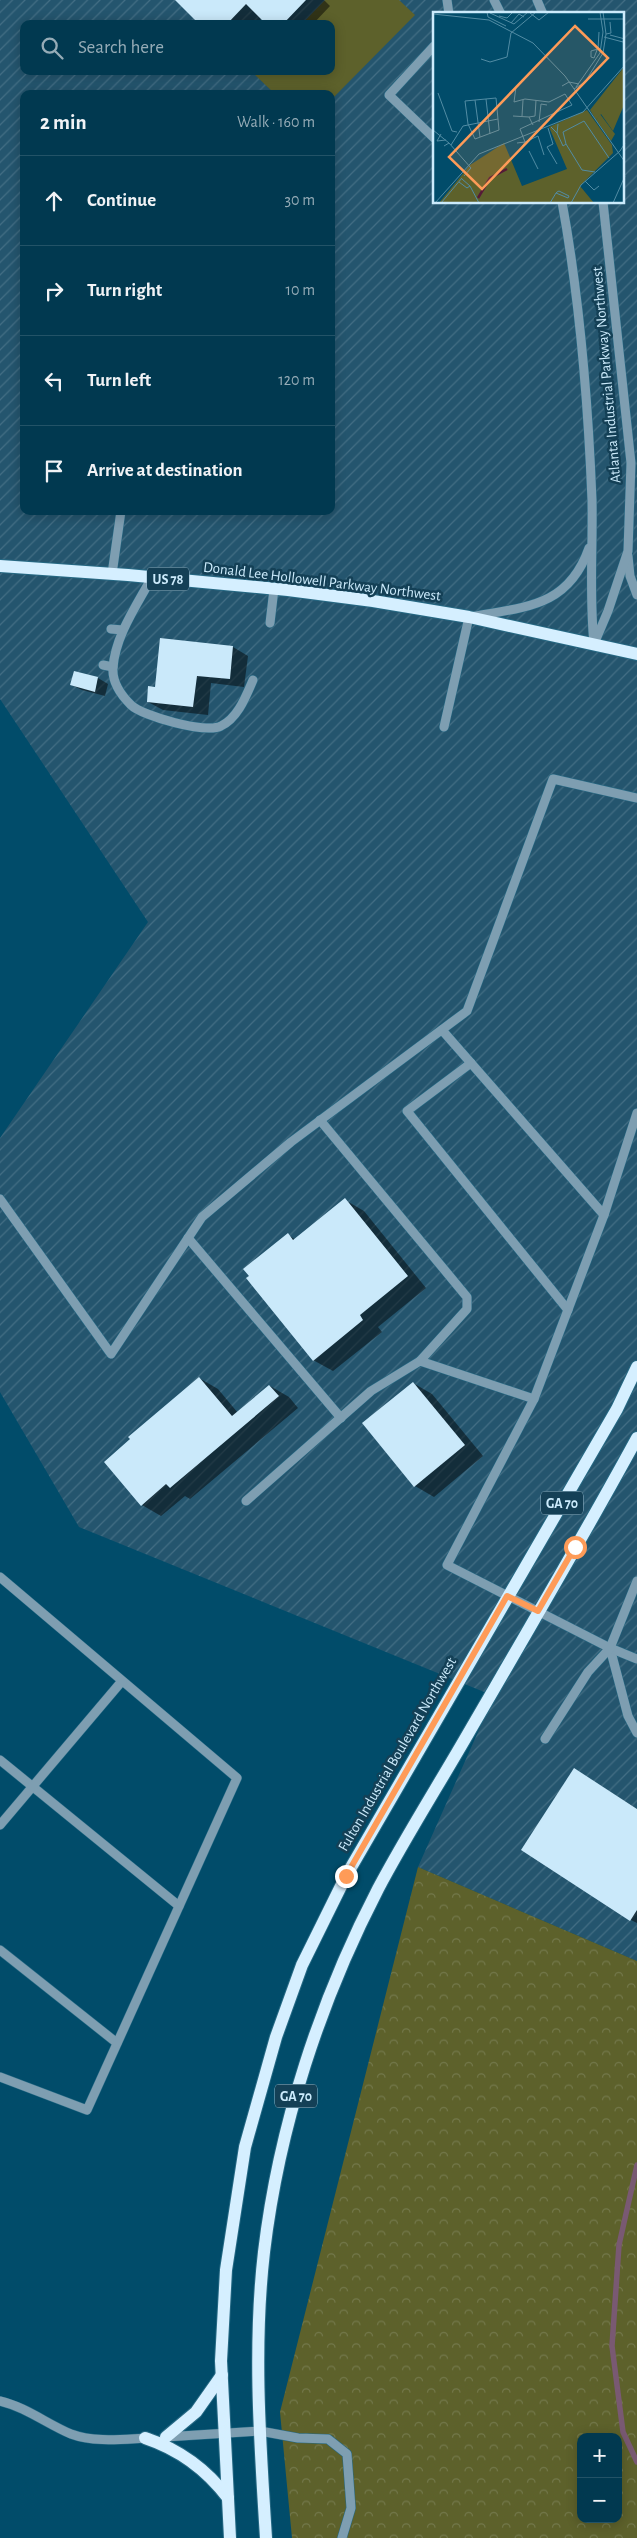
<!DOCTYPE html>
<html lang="en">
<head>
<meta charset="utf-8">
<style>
  :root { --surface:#013950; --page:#0b4057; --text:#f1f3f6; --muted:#96acb7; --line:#235367 }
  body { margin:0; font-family:"Alegreya Sans",sans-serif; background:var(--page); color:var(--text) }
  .controls { position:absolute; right:15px; bottom:15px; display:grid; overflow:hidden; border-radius:10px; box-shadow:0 2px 12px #0003 }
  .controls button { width:45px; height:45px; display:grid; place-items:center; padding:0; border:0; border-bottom:1px solid var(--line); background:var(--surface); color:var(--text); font:25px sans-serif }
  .stop { position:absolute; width:15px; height:15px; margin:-11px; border:4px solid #fe9b58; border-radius:50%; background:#fff }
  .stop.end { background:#fe9b58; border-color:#fff; box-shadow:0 1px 5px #0008 }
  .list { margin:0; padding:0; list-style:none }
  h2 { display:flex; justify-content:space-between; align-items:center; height:65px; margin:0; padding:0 20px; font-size:21px }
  h2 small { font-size:16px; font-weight:400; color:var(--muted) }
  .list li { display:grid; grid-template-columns:32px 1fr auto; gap:15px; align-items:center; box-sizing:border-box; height:90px; padding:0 20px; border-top:1px solid var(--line) }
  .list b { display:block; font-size:19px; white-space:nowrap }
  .list em { font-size:16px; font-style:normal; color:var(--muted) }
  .icon { flex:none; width:28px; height:28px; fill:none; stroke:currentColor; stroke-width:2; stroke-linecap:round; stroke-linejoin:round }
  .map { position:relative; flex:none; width:637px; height:2538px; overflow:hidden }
  .search { position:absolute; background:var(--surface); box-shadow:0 2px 12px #0003; left:20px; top:20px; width:315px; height:55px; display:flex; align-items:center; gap:12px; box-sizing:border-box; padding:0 18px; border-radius:10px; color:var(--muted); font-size:19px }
  .panel { position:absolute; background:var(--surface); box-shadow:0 2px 12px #0003; left:20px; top:90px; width:315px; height:425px; border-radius:10px }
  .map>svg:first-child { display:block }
  .industrial { fill:url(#industrial-furrows); fill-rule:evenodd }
  .forest { fill:url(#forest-crowns); fill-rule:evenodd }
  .green { fill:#5d612b }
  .shadow { fill:#0007 }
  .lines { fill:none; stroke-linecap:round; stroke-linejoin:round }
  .stream { stroke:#795972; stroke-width:5.5 }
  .building { fill:#cae9fa }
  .minor-casing { stroke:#266984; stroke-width:10 }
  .major-casing { stroke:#266984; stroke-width:14 }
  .minor { stroke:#7e9eb1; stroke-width:9 }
  .major { stroke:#d5efff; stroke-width:12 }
  .route { stroke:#fe9b58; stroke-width:6 }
  .labels { text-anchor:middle; stroke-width:5; stroke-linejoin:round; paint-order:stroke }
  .shield { fill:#144056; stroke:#95b8ca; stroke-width:1 }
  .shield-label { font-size:14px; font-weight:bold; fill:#ccebfc }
  .street-label { font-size:15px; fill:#ccebfc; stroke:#144056 }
  .inset-river { fill:none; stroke:#551a37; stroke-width:2.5 }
  .inset-road { fill:none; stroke:#528ca4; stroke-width:1 }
  .view { fill:#fe9b58; fill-opacity:0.15; stroke:#fe9b58; stroke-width:2.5 }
  .inset-edge { fill:none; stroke:#ccebfc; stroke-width:2.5 }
</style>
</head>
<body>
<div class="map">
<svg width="637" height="2538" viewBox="0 0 637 2538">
  <defs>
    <pattern id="industrial-furrows" width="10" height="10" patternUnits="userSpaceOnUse" patternTransform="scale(1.25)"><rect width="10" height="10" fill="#24556e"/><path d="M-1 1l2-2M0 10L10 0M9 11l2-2" fill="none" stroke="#436e84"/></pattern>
    <pattern id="forest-crowns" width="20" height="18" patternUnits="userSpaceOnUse" patternTransform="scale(1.25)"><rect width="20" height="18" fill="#5d612b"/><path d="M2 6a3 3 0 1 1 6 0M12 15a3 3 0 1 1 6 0" fill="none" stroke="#73784b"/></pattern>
  </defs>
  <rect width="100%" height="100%" fill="#014c6a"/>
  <path class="industrial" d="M0,0H637V1961L418,1867L494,1696L79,1527L0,1392V1138L148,922L0,699ZM434,14H623V202H434ZM24,24H331V71H24ZM24,94H331V511H24Z"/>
  <path class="forest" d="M418,1867L637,1961V2538H292L280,2412ZM581,2437H618V2519H581Z"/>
  <path class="green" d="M325,0H399L415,15L331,100V94H275L253,73L255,71H331V24H302Z"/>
  <g class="shadow">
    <path d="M177,0H324L330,6L313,24H268L262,18L256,24H201Z"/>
    <path d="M233,647L248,656L244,687L211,683L208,715L163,710L148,702L156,688Z"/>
    <path d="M75,672L98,678L108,684L105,696L82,690L72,685Z"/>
    <path d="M345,1200L364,1211L426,1288L378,1327L382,1332L333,1371L313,1360L288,1235L296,1240Z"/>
    <path d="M199,1378L218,1389L238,1413L270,1386L289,1397L298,1408L190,1499L185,1496L161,1516L142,1505L132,1440Z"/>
    <path d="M413,1383L432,1394L483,1456L434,1497L415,1486Z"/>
    <path d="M574,1769L637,1809V1923L631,1920Z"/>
  </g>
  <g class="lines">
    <path class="stream" d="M637,2165L619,2245L612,2346L623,2432L637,2462"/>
  </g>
  <g class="building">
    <path d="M175,0H306L283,24H266L246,4L227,24H199Z"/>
    <path d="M160,638L233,646L230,679L197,676L193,707L147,702L148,686L155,687Z"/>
    <path d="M74,671L98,677L95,692L70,685Z"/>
    <path d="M345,1198L408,1276L360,1315L363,1320L313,1361L246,1278L249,1276L243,1269L288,1233L293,1240Z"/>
    <path d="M199,1377L232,1416L269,1385L279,1396L170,1488L166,1484L141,1506L104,1462L130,1439L128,1437Z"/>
    <path d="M413,1382L465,1445L414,1487L362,1423Z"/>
    <path d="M574,1768L637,1809V1910L630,1921L521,1850Z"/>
  </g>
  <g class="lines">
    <defs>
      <g id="minor">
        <path d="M447,0L449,14"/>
        <path d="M494,0L501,14"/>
        <path d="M537,0L543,14"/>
        <path d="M434,46L389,95L434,138"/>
        <path d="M562,202C580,300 588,401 592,500C593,548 589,596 594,643"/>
        <path d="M628,556L630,576L637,595"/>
        <path d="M112,574L121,511"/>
        <path d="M152,577C137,605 115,636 113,668C112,682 121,695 131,705C142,716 206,734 221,726C238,718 246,696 253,680"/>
        <path d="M270,623L274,589"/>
        <path d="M111,629L123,630"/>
        <path d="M594,644L608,611L628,551L631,463L603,202"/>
        <path d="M103,665L113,667"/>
        <path d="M444,727L469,617C524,607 568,608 589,548"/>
        <path d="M442,1030L604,1215"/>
        <path d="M471,1063L407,1111L568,1310"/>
        <path d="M320,1120L467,1297V1309L420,1361"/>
        <path d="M0,1199L111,1354L202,1217L291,1142L467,1011L553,779L637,798"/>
        <path d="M188,1238L341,1418"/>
        <path d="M246,1501L371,1391L420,1361L534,1399"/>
        <path d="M0,1577L237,1778L87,2110L0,2077"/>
        <path d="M637,1581L610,1648L628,1716L637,1733"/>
        <path d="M610,1648L637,1659"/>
        <path d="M545,1739L588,1672L610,1648L447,1565L534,1399L604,1215L637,1113"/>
        <path d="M0,1760L179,1906"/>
        <path d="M0,1825L122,1681"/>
        <path d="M0,1950L117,2043"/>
        <path d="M0,2401C26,2407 47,2424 71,2434C95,2443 124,2439 149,2438"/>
        <path d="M165,2437L260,2431L298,2438L328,2439L347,2454L351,2508L342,2538"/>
      </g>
      <g id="major">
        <path d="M0,566L128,575L288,590L373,601L469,617L637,654"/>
        <path d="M166,2437L196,2412L222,2375"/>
        <path d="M145,2438C178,2449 207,2470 228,2498"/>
        <path d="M230,2538L221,2361L226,2270L245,2147L276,2037L302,1965L346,1876L617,1409L637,1367"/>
        <path d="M266,2538C260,2443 253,2347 264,2252C279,2126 320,2001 378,1889C405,1838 436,1789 465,1739C523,1639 582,1539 637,1438"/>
      </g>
    </defs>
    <use href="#minor" class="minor-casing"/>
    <use href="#major" class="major-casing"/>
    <use href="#minor" class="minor"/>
    <use href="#major" class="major"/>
  </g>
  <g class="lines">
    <path class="route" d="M346,1876L507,1596L538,1611L575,1547"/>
  </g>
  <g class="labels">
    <g class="shield">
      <rect x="147" y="567.5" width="42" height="23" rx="4"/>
      <rect x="541" y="1491.5" width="42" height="23" rx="4"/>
      <rect x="275" y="2084.5" width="42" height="23" rx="4"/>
    </g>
    <g class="shield-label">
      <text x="168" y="584">US 78</text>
      <text x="562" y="1508">GA 70</text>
      <text x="296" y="2101">GA 70</text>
    </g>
    <g class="street-label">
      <text transform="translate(606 375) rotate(-95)" y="5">Atlanta Industrial Parkway Northwest</text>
      <text transform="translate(322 581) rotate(7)" y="5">Donald Lee Hollowell Parkway Northwest</text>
      <text transform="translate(397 1754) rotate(-60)" y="5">Fulton Industrial Boulevard Northwest</text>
    </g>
  </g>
  <g transform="translate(433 12)">
    <rect width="191" height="191" fill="#014c6a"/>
    <path d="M154,98L179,133L180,141L147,174L161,191H6L37,153L71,131L89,174L134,157L116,115Z" fill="#5d612b"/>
    <path d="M167,102L182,122L178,129L163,108Z" fill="#5d612b"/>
    <path d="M191,55V93L180,119L168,102L163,108L157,98Z" fill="#5d612b"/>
    <path class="inset-river" d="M45,186L57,166L74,157"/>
    <path class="inset-road" d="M54,0L55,5L73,14M57,1L81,12L95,0M97,1L106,8L116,0M0,2L56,8L100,31L132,64L192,150M66,4L74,6L80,0M155,7H192M78,11L86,2L91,5M173,22L178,21L177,10M177,23L192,27M171,25L190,30M164,38L161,46L158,45V39L165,37L166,20M48,47L57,50L74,45L78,21L103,0M129,74L136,70L146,72M83,75L81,90L92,87L116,90L132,82L139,93L87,117L92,130L84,131M143,75L167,41L170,20L167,0M141,77L152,70L170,41L173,22L170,0M5,81L19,119L24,120M63,86L66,118L42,127L35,112L32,89ZM53,87L57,122M42,88L47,125M80,104L96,105L100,113M89,104L90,88M96,105L102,104L103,88M106,110L108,92L114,93M118,115L124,121L125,112M115,116L120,132L114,135L124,152M0,118L16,131M124,121L130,134L133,132L130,120L151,109L176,146M8,122L4,129L13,128M133,132L149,158L162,160M18,133L30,114L65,107M11,134L16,131L38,156L31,164M87,138L92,130L105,124L111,143M96,139L105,157M152,169L161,178L166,174M26,170L34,176L37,174L29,167M37,174L46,191M2,191L46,142L150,100L192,53M8,191L29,166M117,191L123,181L124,180L126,179L136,184L135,186L123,181M138,191L148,173L187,139L192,131M180,191L192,164"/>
    <path class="view" d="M142,14L175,46L49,177L16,145Z"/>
    <rect width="191" height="191" class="inset-edge"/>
  </g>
</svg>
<div class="controls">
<button>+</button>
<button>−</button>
</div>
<div class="stop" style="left:575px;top:1547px"></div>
<div class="stop end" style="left:346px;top:1876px"></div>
<div class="search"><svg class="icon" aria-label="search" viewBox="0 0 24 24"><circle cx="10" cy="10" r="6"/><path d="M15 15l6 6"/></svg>Search here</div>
<section class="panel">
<h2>2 min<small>Walk · 160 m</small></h2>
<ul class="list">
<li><svg class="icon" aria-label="ahead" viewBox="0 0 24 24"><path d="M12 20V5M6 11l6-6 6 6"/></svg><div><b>Continue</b></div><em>30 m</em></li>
<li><svg class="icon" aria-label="right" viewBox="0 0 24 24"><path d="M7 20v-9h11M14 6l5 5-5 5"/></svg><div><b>Turn right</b></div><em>10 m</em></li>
<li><svg class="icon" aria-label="left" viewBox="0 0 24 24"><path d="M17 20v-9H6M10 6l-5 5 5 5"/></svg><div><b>Turn left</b></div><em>120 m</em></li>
<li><svg class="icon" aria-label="arrive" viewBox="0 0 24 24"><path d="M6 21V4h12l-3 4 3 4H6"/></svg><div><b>Arrive at destination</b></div></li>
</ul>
</section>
</div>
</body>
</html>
